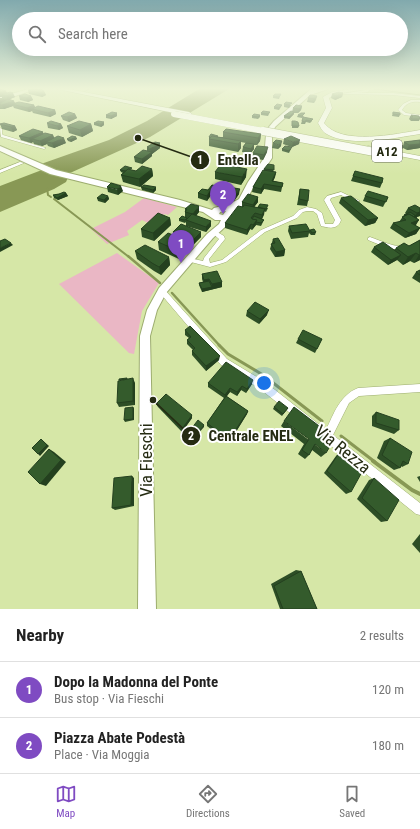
<!DOCTYPE html>
<html lang="en">
<head>
<meta charset="utf-8">
<style>
  :root { --surface:#fff; --page:#f6f6f6; --text:#222; --muted:#767676; --line:#e0e0e0; --accent:#7f4bc2 }
  body { margin:0; font-family:"Roboto Condensed",sans-serif; background:var(--page); color:var(--text) }
  .you { position:absolute; left:264px; top:383px; width:14px; height:14px; margin:-10px; border:3px solid #fff; border-radius:50%; background:#1a73e8; box-shadow:0 0 0 6px #1a73e833 }
  .badge { display:grid; place-items:center; width:26px; height:26px; border-radius:50%; background:var(--accent); color:#fff; font-size:13px; font-weight:700 }
  .pin { position:absolute; translate:-50% -33px; filter:drop-shadow(0 1px 2px #0008) }
  .pin::after { content:''; position:absolute; top:21px; width:14px; height:12px; background:inherit; clip-path:polygon(0 0,100% 0,50% 100%) }
  .list { margin:0; padding:0; list-style:none }
  h2 { display:flex; justify-content:space-between; align-items:center; height:52px; margin:0; padding:0 16px; font-size:17px }
  h2 small { font-size:13px; font-weight:400; color:var(--muted) }
  .list li { display:grid; grid-template-columns:26px 1fr auto; gap:12px; align-items:center; box-sizing:border-box; height:56px; padding:0 16px; border-top:1px solid var(--line) }
  .list b { display:block; font-size:15px; white-space:nowrap }
  .list p { margin:0; font-size:13px; white-space:nowrap; color:var(--muted) }
  .list em { font-size:13px; font-style:normal; color:var(--muted) }
  .icon { flex:none; width:22px; height:22px; fill:none; stroke:currentColor; stroke-width:2; stroke-linecap:round; stroke-linejoin:round }
  .map { position:relative; flex:none; width:420px; height:609px; overflow:hidden }
  .search { position:absolute; background:var(--surface); box-shadow:0 4px 16px #0002; left:12px; right:12px; top:12px; height:44px; display:flex; align-items:center; gap:10px; box-sizing:border-box; padding:0 14px; border-radius:22px; color:var(--muted); font-size:15px }
  .sheet { height:164px; background:var(--surface) }
  nav { display:flex; justify-content:space-around; align-items:center; box-sizing:border-box; height:56px; border-top:1px solid var(--line); background:var(--surface); font-size:11px; color:var(--muted) }
  nav a { display:grid; justify-items:center; gap:2px }
  nav .on { color:var(--accent) }
  .map>svg:first-child { display:block }
  .green { fill:#eab7c5 }
  .water { fill:#889855 }
  .lines { fill:none; stroke-linecap:round; stroke-linejoin:round }
  .stream-far4 { stroke:#889855; stroke-width:1 }
  .stream-far3 { stroke:#889855; stroke-width:2 }
  .stream-far2 { stroke:#889855; stroke-width:2.5 }
  .stream-far1 { stroke:#889855; stroke-width:3 }
  .stream { stroke:#889855; stroke-width:4 }
  .street-casing { stroke:#9dad6f; stroke-width:1 }
  .secondary-casing { stroke:#9dad6f; stroke-width:2 }
  .primary-casing { stroke:#9dad6f; stroke-width:2 }
  .highway-casing { stroke:#9dad6f; stroke-width:1 }
  .street { fill:#fff; fill-rule:evenodd }
  .secondary { fill:#fff; fill-rule:evenodd }
  .primary { fill:#fff; fill-rule:evenodd }
  .highway { fill:#fff; fill-rule:evenodd }
  .highway-bridge-far1-casing { stroke:#9dad6f; stroke-width:6; stroke-linecap:butt }
  .highway-bridge-casing { stroke:#9dad6f; stroke-width:9; stroke-linecap:butt }
  .highway-bridge-far1 { stroke:#fff; stroke-width:6 }
  .highway-bridge { stroke:#fff; stroke-width:8 }
  .wall { fill:#2d4e26 }
  .shaded-wall { fill:#24401f }
  .building { fill:#345b2c; stroke:#24401f }
  .labels { text-anchor:middle; stroke-width:4; stroke-linejoin:round; paint-order:stroke }
  .shield { fill:#fff; stroke:#666b59; stroke-width:1 }
  .shield-label { font-size:13px; font-weight:bold; fill:#252b12 }
  .near-street-label { font-size:17px; fill:#252b12; stroke:#fff }
  .leader { fill:none; stroke:#252b12; stroke-width:1.5 }
  .callout-dot { fill:#252b12; stroke:#fff; stroke-width:1.5 }
  .mark-label { font-size:12px; text-anchor:middle; font-weight:bold; fill:#fff }
  .callout-label { font-size:15px; text-anchor:middle; font-weight:bold; fill:#252b12; stroke:#fff; stroke-width:4; stroke-linejoin:round; paint-order:stroke }
</style>
</head>
<body>
<div class="map">
<svg width="420" height="609" viewBox="0 0 420 609">
  <rect width="100%" height="100%" fill="#d6e7a7"/>
  <g class="green">
    <path d="M144,198L177,207L168,215L165,214L148,223L142,220L127,231L129,235L107,244L91,229L125,212Z"/>
    <path d="M117,253L159,283L142,311L134,354L129,353L59,284Z"/>
  </g>
  <path class="water" d="M199,89H229L150,137L70,173L66,182L54,189L0,212V186L47,168L41,164L109,140L147,121Z"/>
  <g class="lines">
    <g class="stream-far4">
      <path d="M374,89L420,95"/>
      <path d="M84,92L89,89"/>
    </g>
    <g class="stream-far3">
      <path d="M47,188L48,195L51,197"/>
      <path d="M54,199L129,257"/>
    </g>
    <g class="stream-far2">
      <path d="M128,256L160,283"/>
      <path d="M172,293L220,346"/>
    </g>
    <g class="stream-far1">
      <path d="M219,345L228,354L263,375L322,421"/>
      <path d="M341,436L375,462"/>
    </g>
    <path class="stream" d="M373,461L412,490L420,494"/>
    <defs>
      <g id="street">
        <path d="M367,89H370L368,92L357,93H393L420,96V98L393,95L341,94L366,90Z"/>
        <path d="M411,100H420V102C412,101 406,103 402,110L406,113L420,115V117L404,115L398,110L403,104Z"/>
        <path d="M0,128L2,129V134L3,135L46,148L44,149L1,137Z"/>
        <path d="M20,162L24,163L0,173V170Z"/>
        <path d="M341,192L360,201L355,202L341,195L331,198L330,200L341,220C338,230 329,228 321,226L317,214L313,211H307L303,212L297,218L265,232L226,262L210,267L187,261L186,260L189,258L203,261L204,258L219,239L211,232L214,230L224,236L225,239L209,259L210,263L222,260L261,230L293,216L299,210L307,207L316,209L322,213L325,224H333L335,220L324,200L327,196Z"/>
        <path d="M370,237C382,241 394,248 408,246C412,246 416,243 420,242V246C402,255 385,247 368,240V238Z"/>
        <path d="M162,288L164,289L227,359L265,382L326,430C334,413 340,395 358,388L420,384V392L359,396L349,403L333,435L420,503V515L416,514L259,388L221,365L160,293L159,291L160,289Z"/>
      </g>
      <path id="secondary" d="M223,216H226L230,218L225,227L213,238L166,293L157,310L150,336L156,609H138L140,336L147,310L159,288L207,234L219,224Z"/>
      <g id="primary">
        <path d="M29,89H36L0,101V97Z"/>
        <path d="M311,89H328L310,95L275,127L272,135V158L256,182L244,205L233,214L229,220H215L203,212L50,174L0,151V146L56,170L180,200L212,210L214,208L230,204L239,199L248,182L264,158L266,135L269,127L274,121ZM226,211L223,215L219,214L220,212Z"/>
      </g>
      <g id="highway">
        <path d="M57,89H68L189,112L192,114L189,116Z"/>
        <path d="M352,89H367L335,94L329,98L332,108L324,123C341,146 396,134 420,130V134C394,138 348,148 325,133C322,131 320,126 318,123L326,108L323,97L332,92Z"/>
        <path d="M368,146L420,156V160L368,150Z"/>
      </g>
    </defs>
    <use href="#street" class="street-casing"/>
    <use href="#secondary" class="secondary-casing"/>
    <use href="#primary" class="primary-casing"/>
    <use href="#highway" class="highway-casing"/>
    <use href="#street" class="street"/>
    <use href="#secondary" class="secondary"/>
    <use href="#primary" class="primary"/>
    <use href="#highway" class="highway"/>
    <defs>
      <path id="highway-bridge-far1" d="M174,114L269,132"/>
      <path id="highway-bridge" d="M263,131L385,154"/>
    </defs>
    <use href="#highway-bridge-far1" class="highway-bridge-far1-casing"/>
    <use href="#highway-bridge" class="highway-bridge-casing"/>
    <use href="#highway-bridge-far1" class="highway-bridge-far1"/>
    <use href="#highway-bridge" class="highway-bridge"/>
  </g>
  <g class="wall">
    <path d="M0,89L15,97L9,99L15,103L34,105L35,107L55,110L56,114L50,117L33,113L32,111L29,112L14,108L13,106L4,109H0V98H2V97H0Z"/>
    <path d="M29,89H42L46,95L42,97L29,94L28,90L30,89Z"/>
    <path d="M343,93L342,97L335,100L331,98L332,94Z"/>
    <path d="M281,94L279,99L273,98V96Z"/>
    <path d="M19,96H31L33,100L28,102L20,100Z"/>
    <path d="M317,96L316,100L314,103L307,102L308,98Z"/>
    <path d="M284,104L291,105L289,108L284,107Z"/>
    <path d="M282,105L281,107L279,110L274,109V107Z"/>
    <path d="M302,106L301,110L298,113H294V114L289,119L284,118V116L292,112L293,108Z"/>
    <path d="M270,112L268,116L261,115V113Z"/>
    <path d="M393,112L400,113L399,117L392,116Z"/>
    <path d="M117,113V116L111,119L106,118V115Z"/>
    <path d="M75,114L77,118L69,122L63,120L61,116Z"/>
    <path d="M260,115V117L258,119L252,118V116Z"/>
    <path d="M298,115L304,116L302,118L297,117Z"/>
    <path d="M411,115L420,118L419,121H411L409,119Z"/>
    <path d="M303,117L312,121L310,123L306,122L305,124H301Z"/>
    <path d="M292,121L299,126L298,128H292Z"/>
    <path d="M47,123L61,124L63,128L59,130L48,128Z"/>
    <path d="M94,123L104,125L101,127L94,125Z"/>
    <path d="M0,124L15,126L17,130L13,132L2,129Z"/>
    <path d="M91,124L93,131L82,137L69,133L67,126Z"/>
    <path d="M43,132V134L53,135L54,138L66,143L54,148L48,146L47,144L42,146L34,144L33,142L31,143L21,140L19,136Z"/>
    <path d="M223,132L261,134L260,141L257,145H254V149L250,154L242,152L243,147L246,143L241,142V148L238,152L209,146V137H223Z"/>
    <path d="M76,137L77,139L71,142L68,141L67,139Z"/>
    <path d="M284,139L299,144L292,147L283,144Z"/>
    <path d="M420,140V148L407,150L403,148L402,149L395,150L392,148L393,145L403,146L404,142Z"/>
    <path d="M273,143L281,146L278,149L272,148Z"/>
    <path d="M147,147L160,148L152,154V156L142,164L135,162L134,157L147,151Z"/>
    <path d="M282,149H291L289,153L282,151Z"/>
    <path d="M267,152L263,160L252,158L253,153Z"/>
    <path d="M274,165L273,172H276L275,177L273,181L283,183L281,192L264,189L261,194L252,192L253,187L264,170V169Z"/>
    <path d="M152,169L153,176L140,187L123,182L121,175L123,173L121,172L120,170H132L136,171Z"/>
    <path d="M355,171L382,183L380,188L351,181Z"/>
    <path d="M215,172L246,177L241,185L215,179Z"/>
    <path d="M107,187L123,191L118,195L108,192Z"/>
    <path d="M141,187L156,190L153,193L142,190Z"/>
    <path d="M300,189L308,201L307,206L297,205Z"/>
    <path d="M208,190L239,194L234,201L211,195L207,201L198,198V193Z"/>
    <path d="M66,193L68,196L58,200L54,198L53,195Z"/>
    <path d="M108,196L109,199L105,203L98,201L97,198Z"/>
    <path d="M365,196L388,197L383,207L363,201Z"/>
    <path d="M258,197V202L254,207L258,208V207L268,208L266,212L264,211L262,219L264,220L261,226L256,225L252,230L250,229L247,235L225,228V223L242,207V202Z"/>
    <path d="M341,198L378,218L375,223L365,226L339,203Z"/>
    <path d="M408,208H420V216L416,217L419,220L415,225L420,228L416,234L405,238L390,228L393,223L399,222L404,215L406,214L405,213Z"/>
    <path d="M185,209L199,212L196,216L211,226L206,232L186,226V222L185,223L179,221V219L185,217Z"/>
    <path d="M170,218L171,225L154,241L142,237L141,229Z"/>
    <path d="M289,226L310,231V230L316,232L315,235H311L309,233L308,237L291,239L288,231Z"/>
    <path d="M173,232L201,237L193,245L188,243L189,249L179,259L159,250L158,242L173,235Z"/>
    <path d="M273,239L285,250L284,256L275,257L270,249Z"/>
    <path d="M420,240V260L414,263L410,261L403,265L397,260L388,265L371,252L374,247L394,250L396,248L409,246Z"/>
    <path d="M135,251L169,257L170,265L161,275L154,271L137,259Z"/>
    <path d="M420,270V283L412,278L416,272Z"/>
    <path d="M202,274L222,282V287L202,292L199,285V283L203,282L202,279Z"/>
    <path d="M247,311L267,315L259,324L246,316Z"/>
    <path d="M185,330L219,360L206,371L192,355V351L193,350L187,344V340L189,338L185,335Z"/>
    <path d="M298,339H322L315,353L296,343Z"/>
    <path d="M127,379L135,383V405L119,407L117,403Z"/>
    <path d="M208,383L252,384L246,393L241,390L237,396L230,392L226,396L248,411L247,414L229,443L207,426V423L224,398L208,387Z"/>
    <path d="M156,404L192,415V418L182,432L158,407Z"/>
    <path d="M133,407L134,409V420L125,422L124,420Z"/>
    <path d="M274,407L288,408L282,416L273,409Z"/>
    <path d="M376,412L399,430L394,434L372,426V416Z"/>
    <path d="M284,421L326,453L321,457L312,450L309,455L305,459L298,454L304,444L281,426Z"/>
    <path d="M390,438L408,464L402,467L401,466L400,468L394,470L377,458L384,441Z"/>
    <path d="M339,453L351,492L346,494L324,473L336,456Z"/>
    <path d="M420,476V482L417,477Z"/>
    <path d="M134,478V506L115,510L112,508Z"/>
    <path d="M374,478L387,521L381,522L357,499L369,480Z"/>
    <path d="M420,534V553L412,544Z"/>
    <path d="M296,570L301,571L317,609H280L271,584Z"/>
  </g>
  <g class="shaded-wall">
    <path d="M6,91L8,95L13,93L15,97L8,100L6,96L1,95L2,97H0V93Z"/>
    <path d="M44,91L46,95L42,97L40,93Z"/>
    <path d="M343,93L342,97L335,100L336,96Z"/>
    <path d="M31,96L33,100L28,102L26,98Z"/>
    <path d="M4,99L6,103L0,105V100Z"/>
    <path d="M14,101L16,105L12,104L13,106L4,109L2,105Z"/>
    <path d="M34,105L36,110L32,109V111L29,112L27,108Z"/>
    <path d="M302,106L301,110L298,113L299,109Z"/>
    <path d="M55,110L56,114L50,117L48,113Z"/>
    <path d="M294,112V114L289,119V117Z"/>
    <path d="M117,113V116L111,119V116Z"/>
    <path d="M75,114L77,118L69,122L67,117Z"/>
    <path d="M104,122V125L101,127L100,124Z"/>
    <path d="M61,124L63,128L59,130L57,126Z"/>
    <path d="M91,124L93,131L82,137L80,130Z"/>
    <path d="M15,126L17,130L13,132L11,127Z"/>
    <path d="M43,132L44,136L32,139L33,142L31,143L29,138Z"/>
    <path d="M261,134L260,141L257,145L258,138Z"/>
    <path d="M53,135L55,140L46,142L47,144L42,146L40,141Z"/>
    <path d="M76,137L77,139L71,142L70,140Z"/>
    <path d="M64,138L66,143L54,148L52,143Z"/>
    <path d="M300,140L299,144L292,147L293,142Z"/>
    <path d="M241,141V148L238,152V144Z"/>
    <path d="M282,141L281,146L278,149L279,145Z"/>
    <path d="M160,143V148L152,154V156L142,164V159L151,152L150,149Z"/>
    <path d="M254,144V149L250,154L251,149Z"/>
    <path d="M420,144V148L407,150L409,145Z"/>
    <path d="M403,146L402,149L395,150L396,147Z"/>
    <path d="M268,147L267,152L263,160L264,155Z"/>
    <path d="M152,169L153,176L140,187L139,179Z"/>
    <path d="M247,169L246,177L241,185L242,177Z"/>
    <path d="M276,172L275,177L271,186L272,181Z"/>
    <path d="M264,184V189L261,194V189Z"/>
    <path d="M121,186L123,191L118,195L117,189Z"/>
    <path d="M156,187V190L153,193V190Z"/>
    <path d="M240,189L239,194L234,201V196Z"/>
    <path d="M211,190V195L207,201V196Z"/>
    <path d="M66,193L68,196L58,200L57,198Z"/>
    <path d="M108,196L109,199L105,203L104,200Z"/>
    <path d="M258,197V202L252,210L253,205Z"/>
    <path d="M199,206V212L193,219V214Z"/>
    <path d="M265,209L264,215L261,221L262,215Z"/>
    <path d="M420,212V216L414,218L417,213Z"/>
    <path d="M170,218L171,225L154,241L153,233Z"/>
    <path d="M378,218L375,223L365,226L368,220Z"/>
    <path d="M257,220L256,225L252,230L253,225Z"/>
    <path d="M419,220L416,225L408,229L411,223Z"/>
    <path d="M211,221V226L206,232V227Z"/>
    <path d="M251,224L250,229L247,235V230Z"/>
    <path d="M420,228L416,234L405,238L409,233Z"/>
    <path d="M201,232V237L193,245V240Z"/>
    <path d="M188,241L189,249L179,259V251Z"/>
    <path d="M11,243L13,245L0,252V248Z"/>
    <path d="M285,250L284,256L275,257L276,252Z"/>
    <path d="M416,253L410,261L403,265L408,257Z"/>
    <path d="M401,255L397,260L388,265L391,260Z"/>
    <path d="M419,255H420V260L414,263Z"/>
    <path d="M169,257L170,265L161,275L159,267Z"/>
    <path d="M209,279V284L204,285V280Z"/>
    <path d="M222,282V287L202,292V289L212,287V284Z"/>
    <path d="M269,310L267,315L259,324L260,319Z"/>
    <path d="M220,356L219,360L206,371V366Z"/>
    <path d="M133,378L135,383V405L133,401Z"/>
    <path d="M253,380L252,384L246,393L247,389Z"/>
    <path d="M242,386L241,390L237,396V392Z"/>
    <path d="M230,388V392L225,399V395Z"/>
    <path d="M133,407L134,409V420L133,419Z"/>
    <path d="M248,411L247,414L229,443V440Z"/>
    <path d="M192,415V418L182,432V429Z"/>
    <path d="M204,425V427L190,443V442Z"/>
    <path d="M41,439L49,446L40,456L38,454Z"/>
    <path d="M49,449L54,452L66,462L46,486L40,484Z"/>
    <path d="M132,476L134,478V506L131,505Z"/>
  </g>
  <g class="building">
    <path d="M0,89L6,91L0,93Z"/>
    <path d="M31,89H34L44,91L40,93L28,90Z"/>
    <path d="M10,92L13,93L6,96L1,95Z"/>
    <path d="M339,92L343,93L336,96L332,94Z"/>
    <path d="M25,94L31,96L26,98L19,96Z"/>
    <path d="M275,94H281L279,97L273,96Z"/>
    <path d="M310,95L317,96L315,99L308,98Z"/>
    <path d="M8,99L14,101L2,105H0V103Z"/>
    <path d="M19,102L34,105L27,108L12,104Z"/>
    <path d="M286,102L292,103L289,105L284,104Z"/>
    <path d="M277,104L282,105L279,108L274,107Z"/>
    <path d="M296,105L302,106L299,109L293,108Z"/>
    <path d="M38,106L55,110L48,113L32,109Z"/>
    <path d="M263,111L270,112L268,114L261,113Z"/>
    <path d="M291,111L294,112L289,117L284,116Z"/>
    <path d="M69,112L75,114L67,117L61,116Z"/>
    <path d="M112,112L117,113L111,116L106,115Z"/>
    <path d="M393,112L400,113V115L393,114Z"/>
    <path d="M301,113H305L302,116L298,115Z"/>
    <path d="M254,114L260,115L258,117L252,116Z"/>
    <path d="M411,115L419,116L420,119H412L410,117H413Z"/>
    <path d="M303,117L313,119L311,121L306,120L305,122L302,121Z"/>
    <path d="M51,121L61,124L57,126L47,123Z"/>
    <path d="M79,121L91,124L80,130L67,126Z"/>
    <path d="M98,121L104,122L100,124L94,123Z"/>
    <path d="M292,121H295L298,122L299,126H292Z"/>
    <path d="M4,123L15,126L11,127L0,124Z"/>
    <path d="M33,129L43,132L29,138L19,136Z"/>
    <path d="M226,129L261,134L258,138L223,132Z"/>
    <path d="M45,133L53,135L40,141L32,139Z"/>
    <path d="M211,134L218,136L217,137L212,136L210,138L209,137Z"/>
    <path d="M58,136L64,138L52,143L46,142Z"/>
    <path d="M72,136L76,137L70,140L67,139Z"/>
    <path d="M212,136L241,141L238,144L209,139Z"/>
    <path d="M291,136L300,140L293,142L284,139Z"/>
    <path d="M276,140L282,141L279,145L273,143Z"/>
    <path d="M420,140V144L409,145L404,142Z"/>
    <path d="M155,142L160,143L150,149H147L149,147H147Z"/>
    <path d="M246,143L254,144L251,149L243,147Z"/>
    <path d="M400,144L403,146L396,147L393,145Z"/>
    <path d="M257,146L268,147L264,155L253,153Z"/>
    <path d="M285,146L292,147L289,151L282,149Z"/>
    <path d="M143,150L152,152L142,159L134,157Z"/>
    <path d="M221,164L247,169L242,177L215,172Z"/>
    <path d="M268,164L274,165V170L264,169Z"/>
    <path d="M125,166L132,168L130,169H128L126,171L120,170Z"/>
    <path d="M142,166L152,169L139,179L121,175L128,169L136,171Z"/>
    <path d="M263,170L276,172L272,181L283,183L282,187L264,184L261,189L253,187Z"/>
    <path d="M355,171L383,178L382,183L353,176Z"/>
    <path d="M111,183L121,186L117,189L107,187Z"/>
    <path d="M144,185L156,187L153,190L141,187Z"/>
    <path d="M212,185L230,189L234,188L240,189L234,196L211,190L207,196L198,193L202,189L208,190Z"/>
    <path d="M300,189L309,190L308,201L299,199Z"/>
    <path d="M368,191L388,197L386,202L365,196Z"/>
    <path d="M64,192L66,193L57,198L53,195L59,194Z"/>
    <path d="M102,194L108,196L104,200L97,198Z"/>
    <path d="M248,194L258,197L253,205L242,202Z"/>
    <path d="M351,196L378,218L368,220L341,198Z"/>
    <path d="M191,204L199,206L193,214L185,212L187,209H185Z"/>
    <path d="M260,204L268,205L266,209L258,207Z"/>
    <path d="M244,205L265,209L262,215L255,213L251,218L257,220L253,225L251,224L247,230L225,223L238,206L243,207Z"/>
    <path d="M415,205L420,208V212L417,213L408,208Z"/>
    <path d="M410,212L416,216H414L417,218H416L409,214L405,215H404Z"/>
    <path d="M158,213L170,218L153,233L141,229Z"/>
    <path d="M192,214L211,221L206,227L186,220Z"/>
    <path d="M409,214L419,220L411,223L420,228L409,233L393,223L406,220L402,217Z"/>
    <path d="M182,216L187,218L185,220L179,219Z"/>
    <path d="M254,216L264,220L261,223L256,222L257,220L252,219Z"/>
    <path d="M181,224L201,232L193,240L173,232Z"/>
    <path d="M306,224L310,231L292,233L289,226Z"/>
    <path d="M314,229L316,232L312,233L310,230Z"/>
    <path d="M168,233L188,241L179,251L158,242Z"/>
    <path d="M278,238L285,250L276,252L271,244L275,243L273,239Z"/>
    <path d="M5,239L11,243L0,248V241Z"/>
    <path d="M420,240V255H419L416,253L408,257L396,248L404,243L409,246Z"/>
    <path d="M383,242L401,255L391,260L374,247Z"/>
    <path d="M145,245L169,257L159,267L152,263L135,251Z"/>
    <path d="M420,270V275L416,272Z"/>
    <path d="M217,271L222,282L212,284L209,279L204,280L202,274Z"/>
    <path d="M209,281L212,287L202,289L199,283Z"/>
    <path d="M255,302L269,310L260,319L247,311Z"/>
    <path d="M190,326L220,356L206,366L192,351L195,348L187,340L191,337L185,330Z"/>
    <path d="M303,330L322,339L317,349L298,339Z"/>
    <path d="M226,362L253,380L247,389L242,386L237,392L230,388L225,395L208,383Z"/>
    <path d="M127,378V379L119,380V379Z"/>
    <path d="M133,378V401L117,403L118,381Z"/>
    <path d="M166,394L192,415L182,429L156,404Z"/>
    <path d="M226,396L248,411L229,440L207,423Z"/>
    <path d="M279,401L288,408L283,414L274,407Z"/>
    <path d="M133,407V419L124,420L125,408Z"/>
    <path d="M294,407L335,438L326,453L315,444L309,455L302,450L309,439L284,421Z"/>
    <path d="M376,412L399,420V430L376,423Z"/>
    <path d="M198,420L204,425L190,442L185,437Z"/>
    <path d="M390,438L412,452L408,464L403,461L400,468L382,455Z"/>
    <path d="M41,439L47,445L38,454L32,448Z"/>
    <path d="M49,449L61,460L40,484L28,472Z"/>
    <path d="M339,453L362,472L351,492L327,471Z"/>
    <path d="M132,476L131,505L112,508L114,478Z"/>
    <path d="M374,478L399,500L387,521L362,498Z"/>
    <path d="M301,571L317,609H283L274,586Z"/>
  </g>
  <linearGradient id="sky" x2="0" y2="1"><stop stop-color="#81a9ad"/><stop offset="0.51" stop-color="#edf4d7"/><stop offset="1" stop-color="#edf4d7" stop-opacity="0"/></linearGradient>
  <rect width="420" height="174" fill="url(#sky)"/>
  <g class="labels">
    <rect class="shield" x="372" y="140" width="30" height="22" rx="3"/>
    <g class="shield-label">
      <text x="387" y="156">A12</text>
    </g>
    <g class="near-street-label">
      <text transform="translate(343 449) rotate(39)" y="6">Via Rezza</text>
      <text transform="translate(146 460) rotate(-90)" y="6">Via Fieschi</text>
    </g>
  </g>
  <path class="leader" d="M138 138L200 160M153 400L191 436"/>
  <g class="callout-dot">
    <circle cx="138" cy="138" r="4"/>
    <circle cx="153" cy="400" r="4"/>
    <circle cx="200" cy="160" r="10"/>
    <circle cx="191" cy="436" r="10"/>
  </g>
  <g class="mark-label">
    <text x="200" y="164">1</text>
    <text x="191" y="440">2</text>
  </g>
  <g class="callout-label">
    <text x="238" y="165">Entella</text>
    <text x="251" y="441">Centrale ENEL</text>
  </g>
</svg>
<div class="you"></div>
<div class="pin badge" style="left:181px;top:263px">1</div>
<div class="pin badge" style="left:223px;top:214px">2</div>
<div class="search"><svg class="icon" aria-label="search" viewBox="0 0 24 24"><circle cx="10" cy="10" r="6"/><path d="M15 15l6 6"/></svg>Search here</div>
</div>
<section class="sheet">
<h2>Nearby<small>2 results</small></h2>
<ul class="list">
<li><span class="badge">1</span><div><b>Dopo la Madonna del Ponte</b><p>Bus stop · Via Fieschi</p></div><em>120 m</em></li>
<li><span class="badge">2</span><div><b>Piazza Abate Podestà</b><p>Place · Via Moggia</p></div><em>180 m</em></li>
</ul>
</section>
<nav>
<a class="on"><svg class="icon" aria-label="map" viewBox="0 0 24 24"><path d="M3 6l6-2 6 2 6-2v14l-6 2-6-2-6 2zM9 4v14M15 6v14"/></svg>Map</a>
<a><svg class="icon" aria-label="directions" viewBox="0 0 24 24"><path d="M12 3l9 9-9 9-9-9zM9 14v-3h6M13 9l2 2-2 2"/></svg>Directions</a>
<a><svg class="icon" aria-label="saved" viewBox="0 0 24 24"><path d="M7 4h10v16l-5-4-5 4z"/></svg>Saved</a>
</nav>
</body>
</html>
